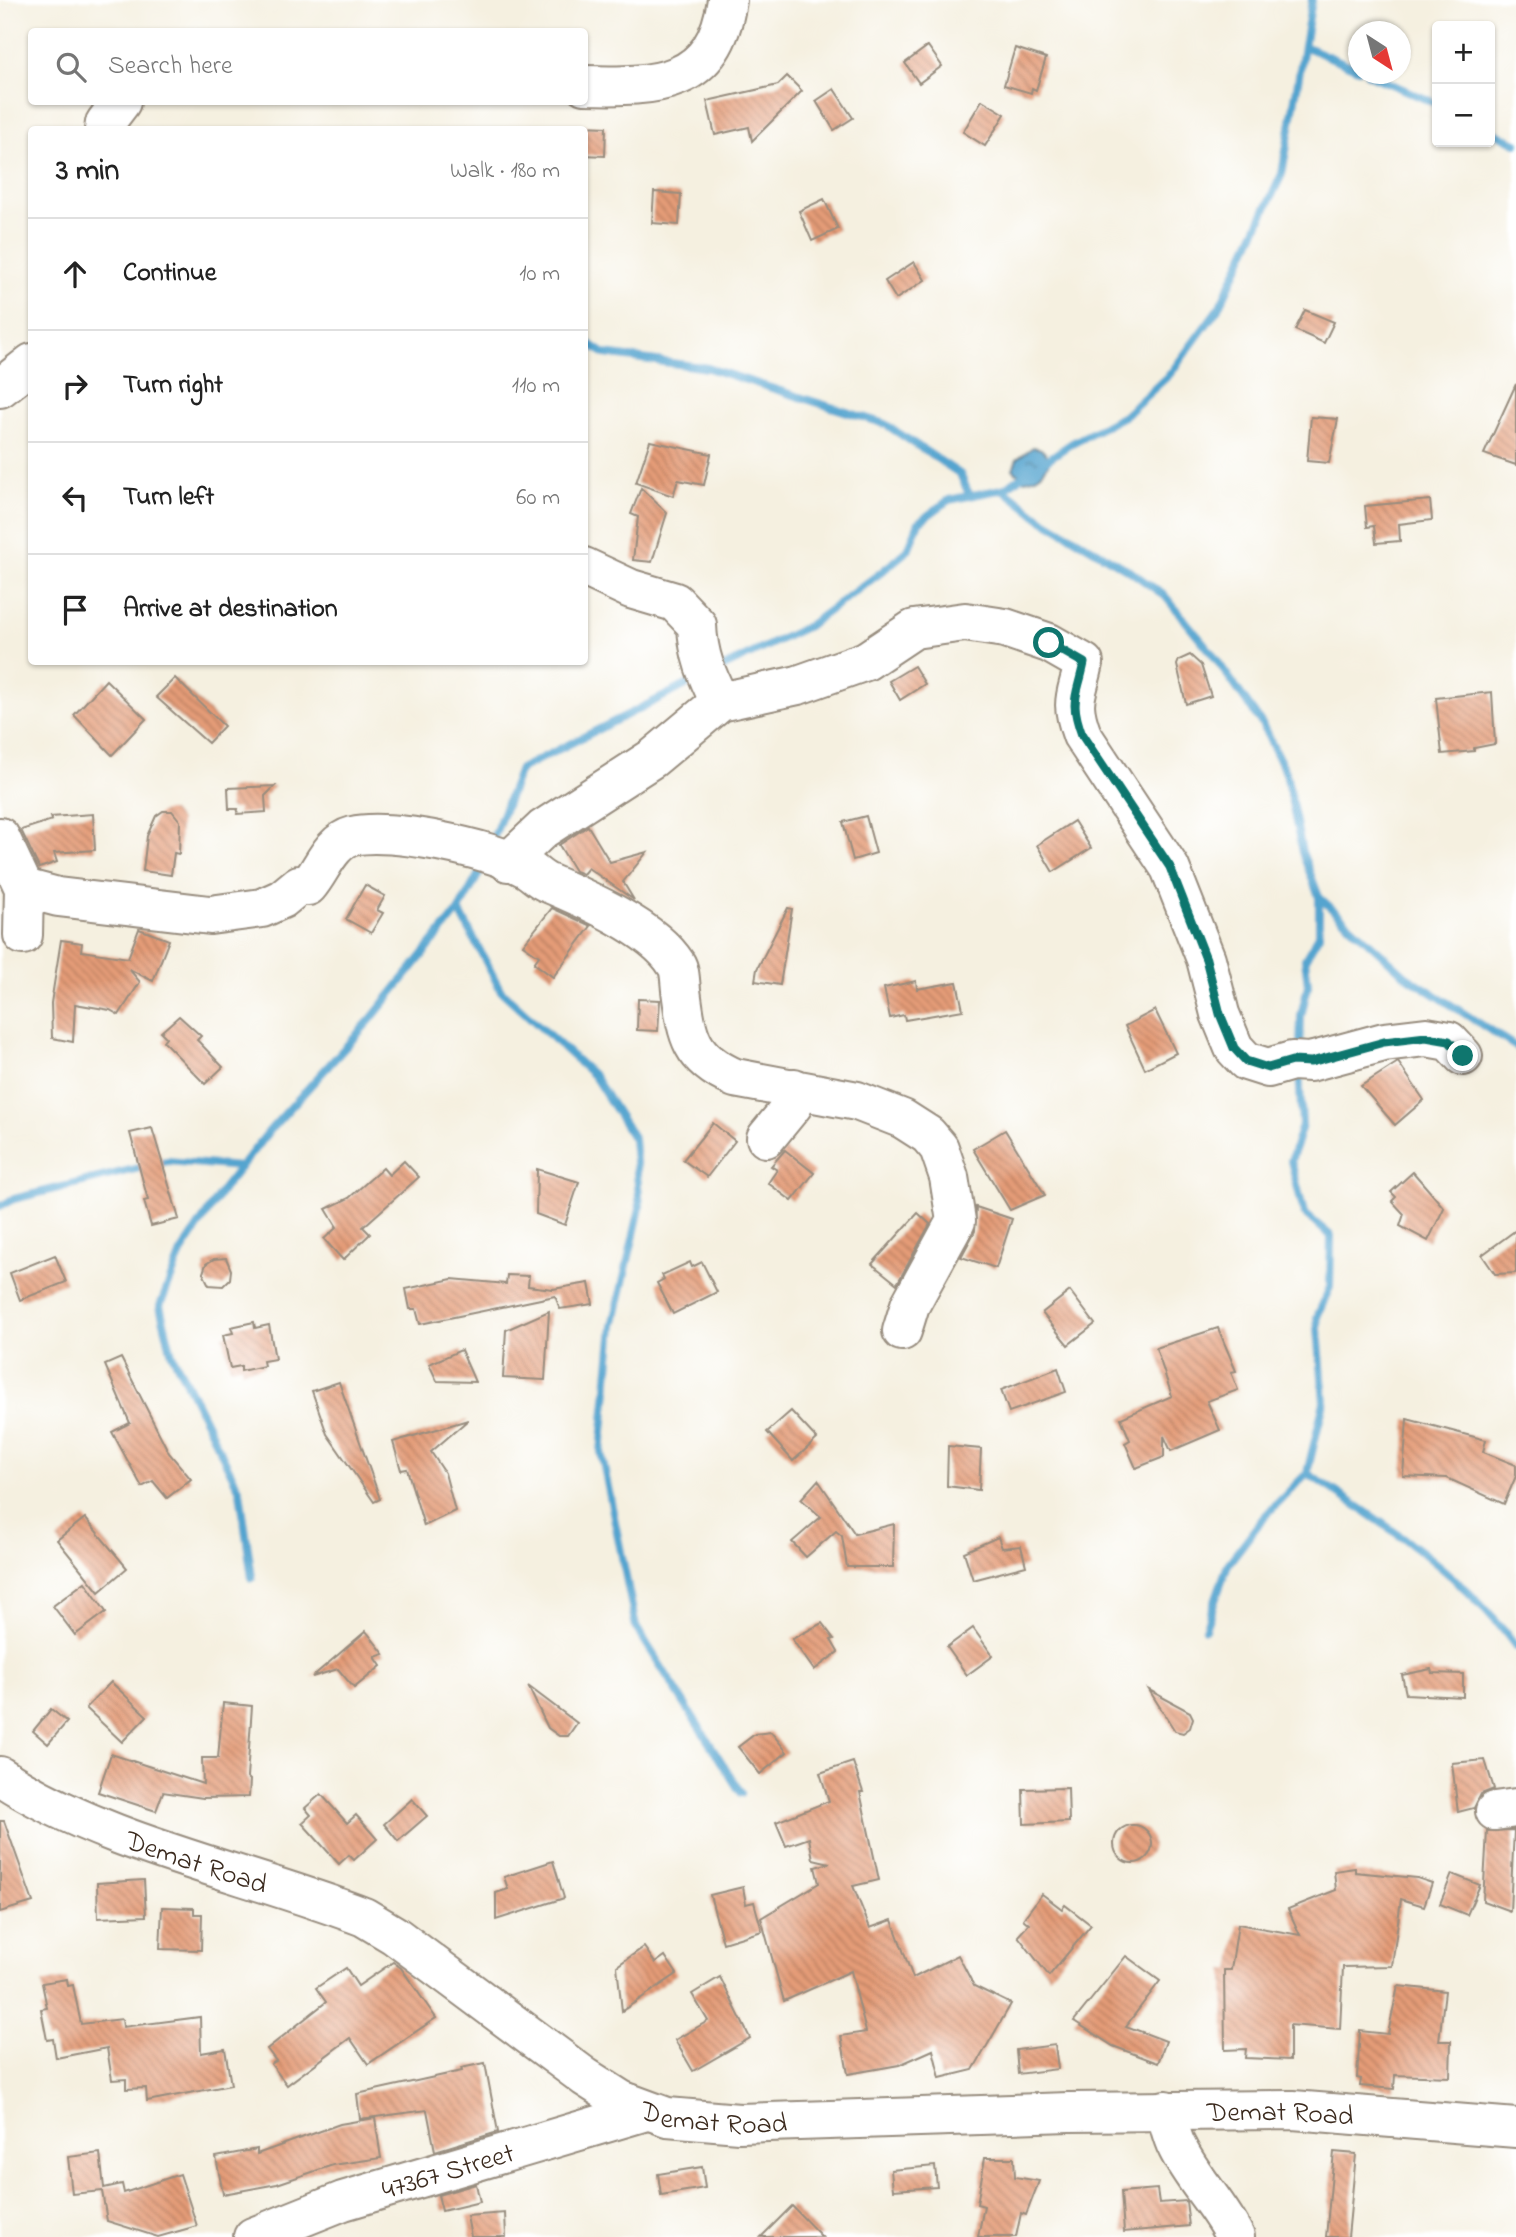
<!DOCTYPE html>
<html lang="en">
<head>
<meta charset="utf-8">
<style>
  :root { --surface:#fff; --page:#f6f6f6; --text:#222; --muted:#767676; --line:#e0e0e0 }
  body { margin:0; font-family:"Indie Flower",sans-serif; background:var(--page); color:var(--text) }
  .controls { position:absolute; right:21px; top:21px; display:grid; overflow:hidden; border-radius:7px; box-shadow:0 2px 5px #0004 }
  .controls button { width:63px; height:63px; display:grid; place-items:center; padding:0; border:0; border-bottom:2px solid var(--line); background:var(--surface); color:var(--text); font:35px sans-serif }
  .compass { position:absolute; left:1348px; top:21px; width:63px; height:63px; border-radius:50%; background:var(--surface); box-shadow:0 2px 5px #0004; rotate:144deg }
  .stop { position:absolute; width:21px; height:21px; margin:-16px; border:5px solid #0f766e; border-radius:50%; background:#fff }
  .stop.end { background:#0f766e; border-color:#fff; box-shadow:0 2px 7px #0008 }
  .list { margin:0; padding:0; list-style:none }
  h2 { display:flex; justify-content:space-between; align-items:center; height:91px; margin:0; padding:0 28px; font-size:30px }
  h2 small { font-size:23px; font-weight:400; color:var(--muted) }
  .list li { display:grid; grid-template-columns:46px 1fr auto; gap:21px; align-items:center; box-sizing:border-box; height:112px; padding:0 28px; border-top:2px solid var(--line) }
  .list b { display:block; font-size:26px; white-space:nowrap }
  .list em { font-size:23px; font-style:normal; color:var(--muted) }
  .icon { flex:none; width:38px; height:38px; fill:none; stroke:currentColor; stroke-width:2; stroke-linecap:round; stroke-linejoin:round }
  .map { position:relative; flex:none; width:1516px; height:2237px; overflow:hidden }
  .search { position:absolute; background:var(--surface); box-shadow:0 2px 5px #0004; left:28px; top:28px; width:560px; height:77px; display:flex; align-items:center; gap:18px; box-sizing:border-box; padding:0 24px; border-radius:7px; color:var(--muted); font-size:26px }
  .panel { position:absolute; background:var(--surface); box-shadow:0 2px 5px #0004; left:28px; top:126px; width:560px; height:539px; border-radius:7px }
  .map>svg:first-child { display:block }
  .water { fill:url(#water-ripples); stroke:#486776; stroke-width:2 }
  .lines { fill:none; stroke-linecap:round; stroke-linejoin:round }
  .stream { stroke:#55a4cf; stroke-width:8 }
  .building { fill:url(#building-back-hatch) }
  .minor-casing { stroke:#988d7f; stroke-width:42 }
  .minor { stroke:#fff; stroke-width:38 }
  .route { stroke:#0f766e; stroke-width:9 }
  .labels { text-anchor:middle; stroke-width:5; stroke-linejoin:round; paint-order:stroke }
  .street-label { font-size:28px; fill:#3b2a1e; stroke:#fff }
</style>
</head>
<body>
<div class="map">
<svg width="1516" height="2237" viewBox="0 0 1516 2237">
  <defs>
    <pattern id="water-ripples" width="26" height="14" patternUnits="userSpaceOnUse" patternTransform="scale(1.75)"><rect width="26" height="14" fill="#55a4cf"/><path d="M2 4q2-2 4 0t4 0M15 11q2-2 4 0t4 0" fill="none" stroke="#4886a7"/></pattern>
    <pattern id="building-back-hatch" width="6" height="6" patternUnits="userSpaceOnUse" patternTransform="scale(1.75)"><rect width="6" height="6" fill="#e49b77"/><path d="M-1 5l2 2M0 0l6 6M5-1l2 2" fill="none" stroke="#ba7f61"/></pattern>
  </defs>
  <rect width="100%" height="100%" fill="#fff"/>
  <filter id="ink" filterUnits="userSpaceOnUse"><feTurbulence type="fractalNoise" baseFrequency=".0143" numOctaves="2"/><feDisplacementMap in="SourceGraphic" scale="14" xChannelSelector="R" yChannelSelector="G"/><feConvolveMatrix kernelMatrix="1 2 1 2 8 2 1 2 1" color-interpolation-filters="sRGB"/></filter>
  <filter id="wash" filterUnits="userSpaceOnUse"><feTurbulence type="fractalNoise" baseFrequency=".00686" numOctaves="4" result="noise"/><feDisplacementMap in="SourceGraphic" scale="28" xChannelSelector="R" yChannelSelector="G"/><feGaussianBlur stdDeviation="1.57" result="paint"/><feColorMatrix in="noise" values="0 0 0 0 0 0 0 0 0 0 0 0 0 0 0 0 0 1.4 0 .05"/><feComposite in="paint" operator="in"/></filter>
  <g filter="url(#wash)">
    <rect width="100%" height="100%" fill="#f5f0e0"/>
    <path class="water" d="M1033,447L1041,449L1050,458C1047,471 1037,479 1024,480L1013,469L1017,459Z"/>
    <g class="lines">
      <g class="stream">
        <path d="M1304,46L1358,69"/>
        <path d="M1368,74L1437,104"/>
        <path d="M1490,130L1516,143"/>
        <path d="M584,340L605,354L708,368L885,424L960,474L969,494"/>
        <path d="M1041,464L1072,443L1124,416L1170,374L1220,306L1282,174L1312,0"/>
        <path d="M1003,489L1040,518L1130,571L1165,596L1211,652L1262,724L1286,773L1302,852L1319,897V935L1305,959L1308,985L1301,1016L1300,1051"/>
        <path d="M720,669L808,626L879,574L908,550L919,522L949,500L1003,489L1027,473"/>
        <path d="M491,844L520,769L698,679"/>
        <path d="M481,870L459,910L501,991L594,1076L634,1139L640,1208L613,1326L601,1452L636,1627L741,1793"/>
        <path d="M1319,897L1405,975L1516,1047"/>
        <path d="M0,1206L14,1199L167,1161L241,1167"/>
        <path d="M1307,1473C1383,1523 1463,1572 1516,1647"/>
        <path d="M252,1578L240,1491L172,1354L160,1306L181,1253L223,1189L270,1130L371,1019L459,910"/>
        <path d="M1205,1629L1228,1564L1264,1517L1307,1473L1324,1402L1317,1317L1330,1287L1331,1236L1304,1213L1291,1161L1302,1125L1299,1071"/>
      </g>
    </g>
    <g id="blocks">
      <g class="building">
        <path d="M928,46L942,66L919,83L905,63Z"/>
        <path d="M1015,48L1046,58L1036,90L1032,88L1031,93L1004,85Z"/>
        <path d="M787,76L802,91L752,141L749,127L715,135L707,101L778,85Z"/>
        <path d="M834,89L853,118L834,130L816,101Z"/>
        <path d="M982,100L1005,114L985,146L963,132Z"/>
        <path d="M584,126L606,127L605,156L584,155Z"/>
        <path d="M654,192L681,194L679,225L652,223Z"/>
        <path d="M824,199L838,229L812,241L799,211Z"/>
        <path d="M914,262L925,280L896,299L885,281Z"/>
        <path d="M1305,310L1334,322L1324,343L1295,330Z"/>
        <path d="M1516,384V465L1484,454Z"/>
        <path d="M1311,417L1338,419L1329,463L1307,461Z"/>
        <path d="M650,441L711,454L704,485L678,480L673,496L636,483Z"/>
        <path d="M641,488L667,513L652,562L633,560L638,517L631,514Z"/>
        <path d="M1430,500L1432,520L1399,524L1400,541L1376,543L1374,526L1367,527L1365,506Z"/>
        <path d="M1190,655L1201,665L1211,696L1186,704L1177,665L1179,660Z"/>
        <path d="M914,666L925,684L900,700L889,681Z"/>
        <path d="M175,678L224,726L208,743L156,697Z"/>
        <path d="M106,680L146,719L112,755L74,715Z"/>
        <path d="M1492,692L1495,744L1474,748V751L1442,754L1436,698Z"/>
        <path d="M275,786L265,796L266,812L237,814L238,809H229L228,788Z"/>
        <path d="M163,811H172L180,821L179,854L174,853L171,875L143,871L147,836L156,816Z"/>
        <path d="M93,814L95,850L54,853L57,862L39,868L21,830L52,820L51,817Z"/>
        <path d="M866,816L876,853L853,860L843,822Z"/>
        <path d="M1074,821L1091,848L1053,872L1037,845Z"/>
        <path d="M588,826L610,862L647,852L623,882L634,900L588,868L583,874L575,871L559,845Z"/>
        <path d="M365,885L385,896L377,910L383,913L371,933L346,919Z"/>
        <path d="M552,908L591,926L553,977L534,963L539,956L523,945Z"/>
        <path d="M788,908L792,909L780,985L755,981L757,969Z"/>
        <path d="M139,929L169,940L153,981L129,969L140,982L119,1015L110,1010L75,1004L73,1042L52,1038L51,1003L61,940L82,943L81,951L128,958Z"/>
        <path d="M916,981L917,989L957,982L963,1010L905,1020L904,1015L890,1018L884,988Z"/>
        <path d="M638,999L660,1000L658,1031L637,1030Z"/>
        <path d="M1155,1010L1176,1053L1145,1069L1125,1026Z"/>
        <path d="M179,1016L201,1036L197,1040L223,1067L205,1084L163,1041L166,1037L161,1032Z"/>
        <path d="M1398,1062L1424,1100L1395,1125L1361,1086Z"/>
        <path d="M713,1123L735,1141L707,1177L683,1160Z"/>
        <path d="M152,1128L179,1219L151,1226L144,1201L148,1200L130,1133Z"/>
        <path d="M1005,1130L1045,1195L1010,1210L973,1149Z"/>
        <path d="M785,1150L814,1173L792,1201L768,1183L777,1170L771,1166Z"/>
        <path d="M404,1161L419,1177L363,1227L370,1234L343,1260L324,1239L337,1227L326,1209L349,1198L383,1168L389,1175Z"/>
        <path d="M537,1169L579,1182L565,1225L536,1214Z"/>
        <path d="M1413,1172L1444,1208L1428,1241L1400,1226L1404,1214L1392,1201L1396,1197L1391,1192Z"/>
        <path d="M976,1207L1012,1219L996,1268L961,1257L975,1231Z"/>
        <path d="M918,1213L930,1224L897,1284L872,1264Z"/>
        <path d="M1516,1230V1273L1495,1274L1482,1255Z"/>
        <path d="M55,1255L66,1282L20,1300L10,1273Z"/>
        <path d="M226,1258L231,1270L230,1279L223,1286L209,1285L203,1273L206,1264L214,1259Z"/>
        <path d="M690,1262L692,1267L702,1262L717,1292L673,1314L657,1283L664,1279L662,1275Z"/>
        <path d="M507,1275L529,1276L528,1286L553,1289L589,1283L593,1304L560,1309L555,1296L420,1324L416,1309H410L406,1289L452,1279L506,1284Z"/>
        <path d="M1070,1291L1095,1324L1068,1345L1042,1313Z"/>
        <path d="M549,1311L545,1380L503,1378L506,1330Z"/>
        <path d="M254,1322L255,1328L269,1325L275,1359L263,1361L264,1366L241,1371V1366L230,1368L223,1335L233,1333L231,1327Z"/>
        <path d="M1218,1328L1236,1371L1231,1372L1238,1390L1207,1401L1220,1430L1171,1451L1164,1436V1457L1136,1468L1125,1443L1130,1440L1121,1418L1172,1396L1156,1348Z"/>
        <path d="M461,1350L475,1382L437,1381L429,1364Z"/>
        <path d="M121,1358L169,1453L191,1479L167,1498L153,1481L142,1487L112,1432L130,1423L105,1365Z"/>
        <path d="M1058,1368L1066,1392L1009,1412L1001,1390Z"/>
        <path d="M339,1382L380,1499L374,1502L327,1434L312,1391Z"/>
        <path d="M791,1411L817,1439L793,1461L767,1432Z"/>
        <path d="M1407,1419L1486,1440L1483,1452L1516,1465V1476L1504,1504L1447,1478L1403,1476Z"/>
        <path d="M468,1420L431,1452L445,1473L455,1511L424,1526L407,1469L401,1470L393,1442Z"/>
        <path d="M948,1446L981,1449L979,1490L947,1486Z"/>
        <path d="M818,1480L855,1534L894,1524L893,1567H847L842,1536L836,1531L806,1557L792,1542L821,1517L801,1499Z"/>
        <path d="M85,1518L127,1568L99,1592L57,1540Z"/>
        <path d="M998,1537L1002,1548L1021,1546L1026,1566L973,1580L964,1552Z"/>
        <path d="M85,1582L106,1612L75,1635L53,1606Z"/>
        <path d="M822,1623L834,1639L831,1640L838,1652L814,1670L792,1639Z"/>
        <path d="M973,1628L993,1656L967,1675L947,1647Z"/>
        <path d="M366,1631L384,1654L375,1657L381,1666L354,1688L338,1669L312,1677Z"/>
        <path d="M1431,1669L1432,1673L1463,1674V1697L1406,1694L1402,1675Z"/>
        <path d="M111,1682L147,1716L122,1742L86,1708Z"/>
        <path d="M528,1686L577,1723L568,1736H559L548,1728Z"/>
        <path d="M1149,1690L1190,1712L1193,1718L1190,1728L1183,1733L1175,1731Z"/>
        <path d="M223,1703L252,1706L247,1777L250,1780L249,1797L203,1798L163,1792L156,1811L98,1792L111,1754L203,1784L202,1758H218Z"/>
        <path d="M51,1709L67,1722L48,1744L33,1731Z"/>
        <path d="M771,1732L787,1752L760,1774L738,1747L755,1734Z"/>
        <path d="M1485,1760L1494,1789L1481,1794L1474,1808L1458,1812L1452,1763Z"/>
        <path d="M853,1762L863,1792H860L879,1880L853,1886L870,1928L892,1920L913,1978L958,1955L974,1986L1011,2004L973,2070L940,2078L933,2050L899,2065L848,2074L841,2036L866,2032L851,1971L784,2001L761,1918L819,1883L815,1867L830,1863L813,1859L809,1838L786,1846L776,1822L829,1801L820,1773Z"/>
        <path d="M1068,1788L1069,1822L1024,1824L1023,1789Z"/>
        <path d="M321,1794L347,1823L356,1815L377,1839L354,1860L349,1855L339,1864L302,1823L311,1815L305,1808Z"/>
        <path d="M412,1799L427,1816L398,1841L384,1824Z"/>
        <path d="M0,1821H4L33,1902L0,1912Z"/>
        <circle cx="1133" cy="1844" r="19"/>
        <path d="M1514,1830L1510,1911L1483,1901L1487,1831Z"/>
        <path d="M553,1861L564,1898L496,1920V1893L508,1889L504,1877Z"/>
        <path d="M1355,1868V1872L1417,1878L1432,1883L1424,1906L1401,1899L1392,1966L1343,1967L1340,2029L1290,2025V2060L1245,2058L1246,2049L1225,2050L1224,1970H1231L1238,1924L1300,1935L1288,1909L1336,1890L1334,1871Z"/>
        <path d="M1452,1874L1480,1885L1467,1915L1440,1904Z"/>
        <path d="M144,1880L146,1916L98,1918L97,1883Z"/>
        <path d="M743,1887L746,1904L754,1902L762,1931L723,1943L710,1895Z"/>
        <path d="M1042,1894L1062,1909L1065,1905L1091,1925L1049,1976L1018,1936L1029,1924L1023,1919Z"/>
        <path d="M162,1907L194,1908V1914H202L201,1950L160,1949Z"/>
        <path d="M644,1947L655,1963L665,1956L677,1974L622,2011L617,1966Z"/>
        <path d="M1126,1956L1160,1981L1126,2026L1166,2041L1158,2063L1113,2046L1074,2021Z"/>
        <path d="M393,1962L401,1968L436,2018L368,2064L350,2038L287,2085L271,2064L276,2061L267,2049L326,2002L316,1988L346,1968L358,1986Z"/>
        <path d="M720,1977L750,2038L693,2071L675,2040L708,2021L692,1994Z"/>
        <path d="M67,1979L68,1986L73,1985L81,2024L122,2019L123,2027L200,2017L201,2053L225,2049L231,2085L147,2101L146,2088L126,2089V2079L112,2080L107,2048L56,2058L53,2039L47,2040L41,2009L47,2008L42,1983Z"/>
        <path d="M1398,1986L1445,1991L1439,2041H1451L1450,2077L1395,2075L1394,2089L1360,2086L1361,2079L1357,2078L1360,2031L1388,2034Z"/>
        <path d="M1055,2045L1058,2069L1018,2074L1016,2050Z"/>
        <path d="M485,2063L498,2132L435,2151L427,2110L360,2119L357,2094L462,2071L461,2068Z"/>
        <path d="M375,2118L381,2158L333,2165L277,2184L223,2194L216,2157L257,2149V2154L340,2124Z"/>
        <path d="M1334,2152L1356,2154L1348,2237H1326Z"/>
        <path d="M100,2153L104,2188L122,2184L124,2193L180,2174L197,2226L158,2237L107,2221L102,2191L72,2194L68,2157Z"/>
        <path d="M985,2158H1014L1015,2177L1039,2181L1026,2215L1021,2213L1016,2237H978L984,2206L977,2204Z"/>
        <path d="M935,2166L937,2187L893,2190L891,2170Z"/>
        <path d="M702,2167L705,2188L661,2195L658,2174Z"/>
        <path d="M476,2184L480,2202L442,2211L438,2195Z"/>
        <path d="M1157,2189L1159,2203L1186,2201L1189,2226L1124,2232L1121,2192Z"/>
        <path d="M792,2206L822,2237H761Z"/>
        <path d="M505,2213L506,2237H471L467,2216Z"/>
      </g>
    </g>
  </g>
  <g filter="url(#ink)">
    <use href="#blocks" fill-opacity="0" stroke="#988d7f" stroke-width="2"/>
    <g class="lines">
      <defs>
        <g id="minor">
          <path d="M584,85C657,87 715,86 727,0"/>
          <path d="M104,130L105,123L121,102"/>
          <path d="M0,388L32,363"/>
          <path d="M584,567L631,589L675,602L697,625C698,655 707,676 720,702"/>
          <path d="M0,837L24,888L23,935"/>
          <path d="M508,862L543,829L653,758L720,702L798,685L866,661L914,629L965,622L1005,628L1049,643L1084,663C1077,697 1069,699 1082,735L1170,868L1206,959L1220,1014L1234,1048L1246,1061L1268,1068L1292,1061L1310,1062L1384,1042L1426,1037L1449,1041L1463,1056"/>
          <path d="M24,888L58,897L210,915L262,908L282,899L299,885L308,886C322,870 330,842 353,836C390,827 491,849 524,867C532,871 538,878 546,882C584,898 654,928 676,964C680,970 680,981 681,990C687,1035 689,1058 735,1078L857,1101L903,1119L928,1135L939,1148L949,1177L956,1221L910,1305L902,1331"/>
          <path d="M766,1138L793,1105L794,1088"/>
          <path id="s1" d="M0,1776C103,1844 247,1872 364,1917L394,1935L585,2077L621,2100L667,2117L739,2123L1069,2112L1293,2110L1516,2128"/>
          <path d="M1495,1811L1516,1808"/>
          <path d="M1165,2110C1169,2122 1171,2136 1177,2147C1193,2180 1219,2204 1235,2237"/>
          <path id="s2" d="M253,2237L343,2201L646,2111"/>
        </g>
      </defs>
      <use href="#minor" class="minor-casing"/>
      <use href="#minor" class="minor"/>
    </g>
  </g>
  <g class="lines" filter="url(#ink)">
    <path class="route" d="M1049,643L1084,663C1077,697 1069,700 1082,735L1170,867L1206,959L1220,1014L1234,1048L1246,1061L1268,1068L1292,1061L1311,1062L1384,1042L1426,1037L1449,1041L1463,1056"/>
  </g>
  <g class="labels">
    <g class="street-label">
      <text dy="10" stroke="none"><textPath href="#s1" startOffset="215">Demat Road</textPath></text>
      <text dy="10" stroke="none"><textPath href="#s1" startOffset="803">Demat Road</textPath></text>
      <text dy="10" stroke="none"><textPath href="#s1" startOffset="1370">Demat Road</textPath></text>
      <text dy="10" stroke="none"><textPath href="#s2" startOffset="206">47367 Street</textPath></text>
    </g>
  </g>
</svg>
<div class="controls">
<button>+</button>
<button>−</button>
</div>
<svg class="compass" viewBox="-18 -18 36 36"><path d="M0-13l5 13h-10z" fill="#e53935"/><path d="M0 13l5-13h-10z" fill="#767676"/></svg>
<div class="stop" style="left:1049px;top:643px"></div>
<div class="stop end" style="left:1463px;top:1056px"></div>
<div class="search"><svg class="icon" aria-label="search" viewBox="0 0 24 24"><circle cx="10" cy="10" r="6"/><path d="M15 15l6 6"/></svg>Search here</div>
<section class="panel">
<h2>3 min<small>Walk · 180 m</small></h2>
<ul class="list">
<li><svg class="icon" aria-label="ahead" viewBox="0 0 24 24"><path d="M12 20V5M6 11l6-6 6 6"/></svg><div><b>Continue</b></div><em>10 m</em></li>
<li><svg class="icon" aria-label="right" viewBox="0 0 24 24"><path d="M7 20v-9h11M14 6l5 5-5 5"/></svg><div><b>Turn right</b></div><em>110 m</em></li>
<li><svg class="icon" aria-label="left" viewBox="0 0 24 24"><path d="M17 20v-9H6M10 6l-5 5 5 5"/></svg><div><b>Turn left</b></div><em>60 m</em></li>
<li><svg class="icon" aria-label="arrive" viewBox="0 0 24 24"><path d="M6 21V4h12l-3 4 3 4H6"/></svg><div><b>Arrive at destination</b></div></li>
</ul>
</section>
</div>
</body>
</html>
